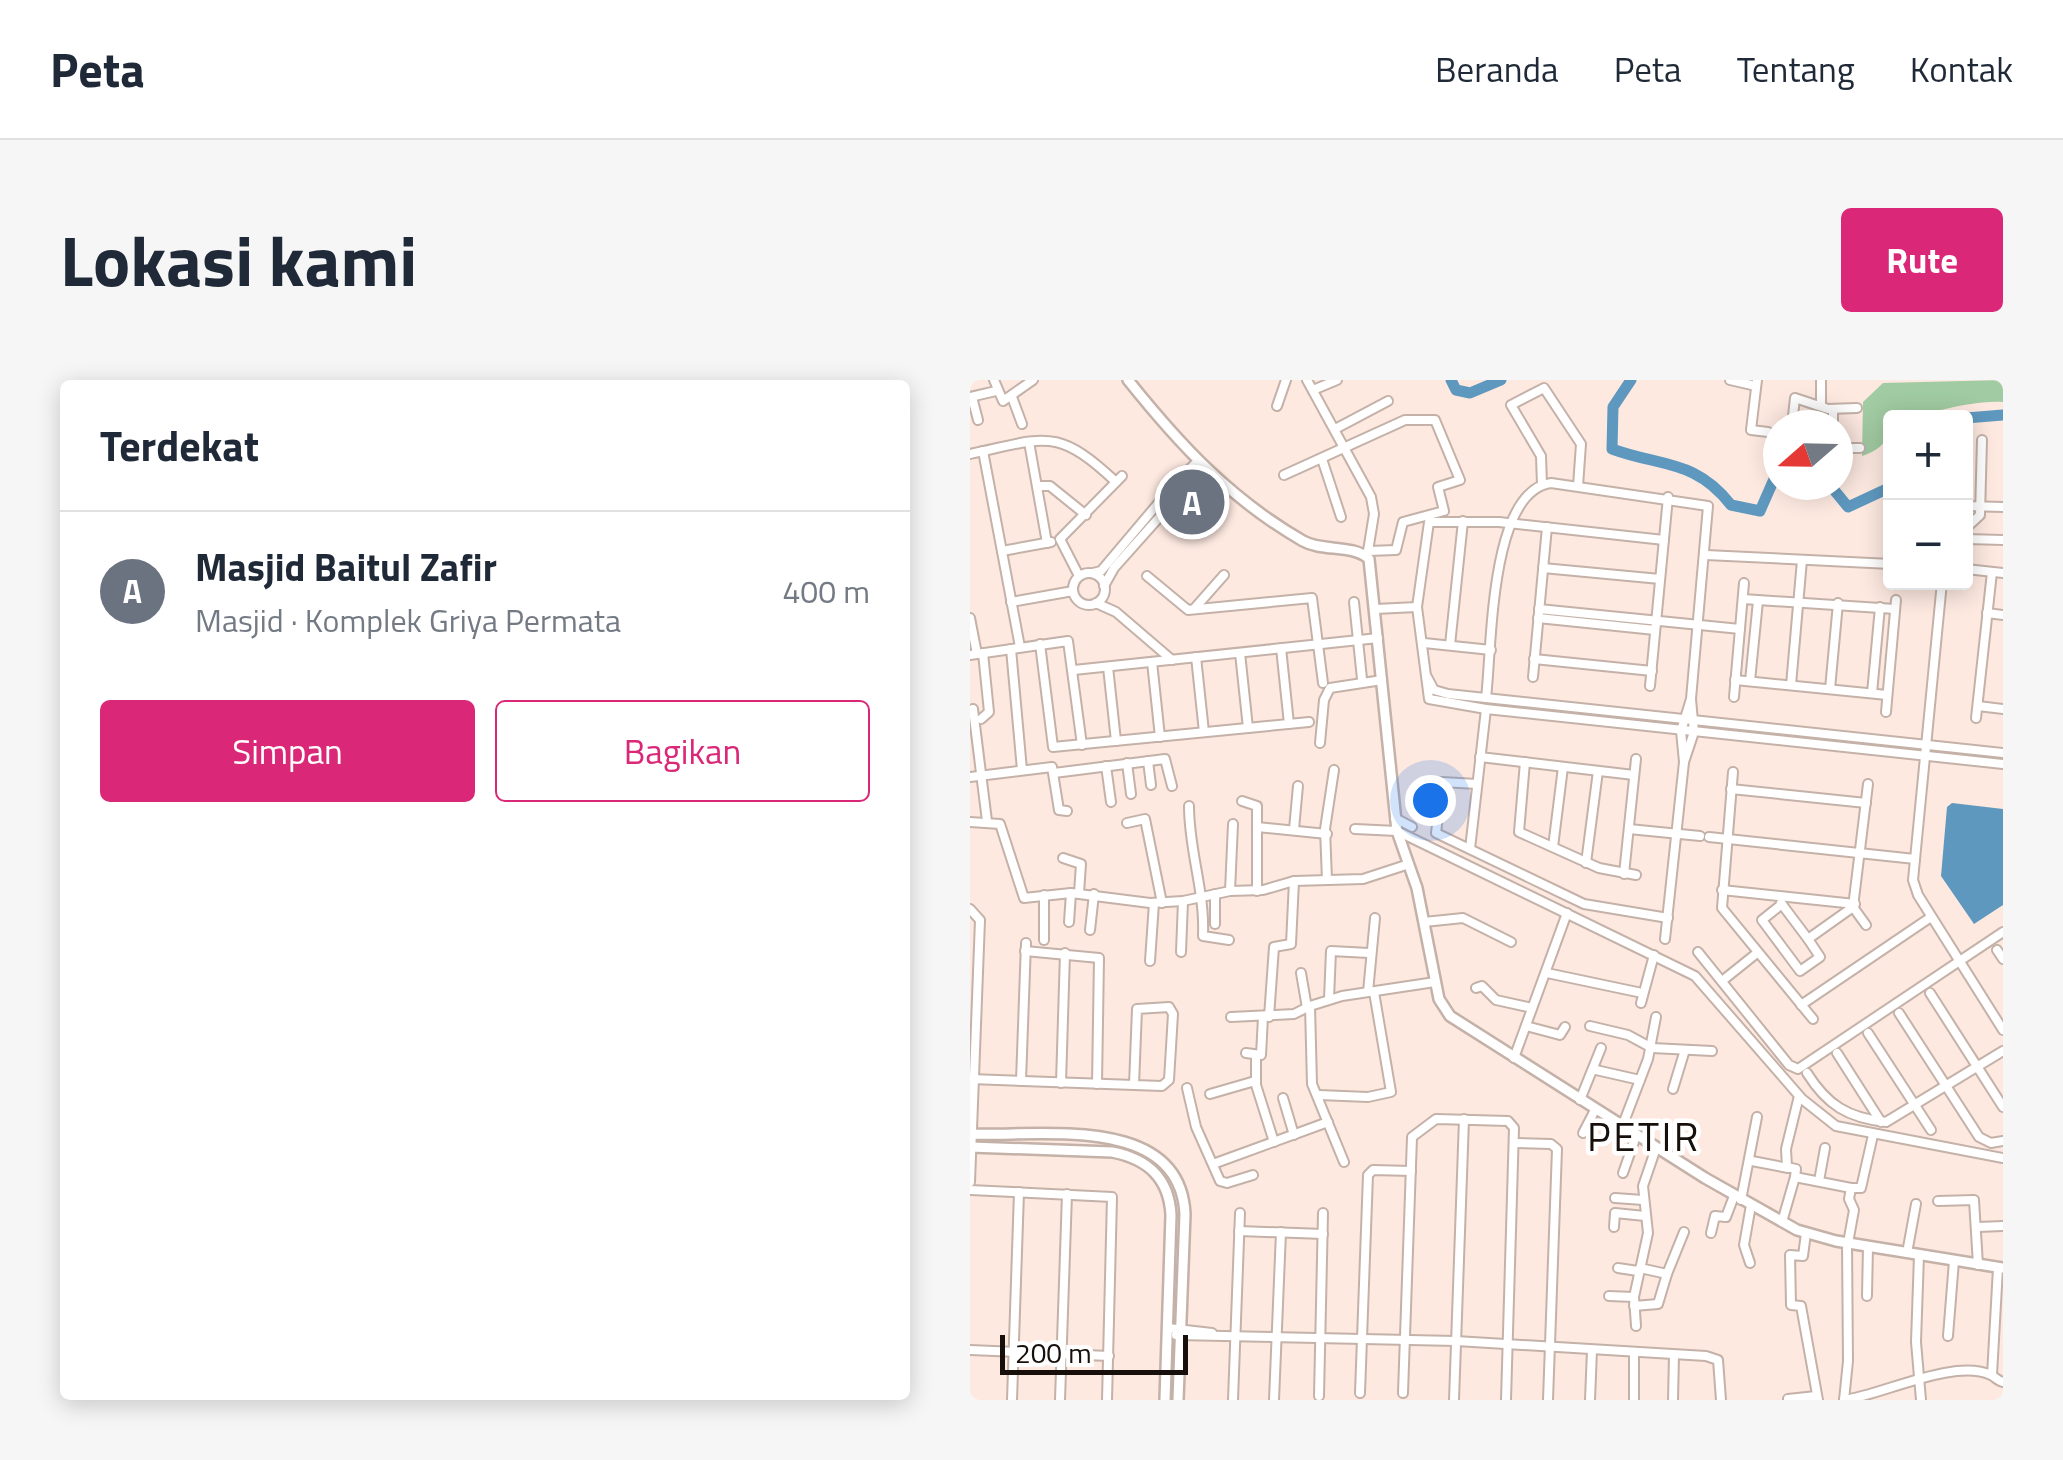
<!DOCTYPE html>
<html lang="id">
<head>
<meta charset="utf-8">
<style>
  :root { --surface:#fff; --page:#f6f6f7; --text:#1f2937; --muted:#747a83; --line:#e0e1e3; --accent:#db2777 }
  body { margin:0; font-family:"Titillium Web",sans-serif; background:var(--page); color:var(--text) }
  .controls { position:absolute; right:30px; top:30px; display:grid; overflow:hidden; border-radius:10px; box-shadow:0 5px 25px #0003 }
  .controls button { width:90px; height:90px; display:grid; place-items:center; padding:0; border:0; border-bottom:2px solid var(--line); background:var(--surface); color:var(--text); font:50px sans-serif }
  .compass { position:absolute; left:793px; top:30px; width:90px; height:90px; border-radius:50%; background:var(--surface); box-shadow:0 5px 25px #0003; rotate:250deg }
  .scale { position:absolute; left:30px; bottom:25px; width:188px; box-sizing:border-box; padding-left:10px; border:5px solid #160f0c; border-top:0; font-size:28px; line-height:35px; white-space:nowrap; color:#160f0c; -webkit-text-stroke:8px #fff; paint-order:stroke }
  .you { position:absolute; left:460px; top:420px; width:35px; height:35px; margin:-25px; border:8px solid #fff; border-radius:50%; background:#1a73e8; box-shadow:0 0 0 15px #1a73e833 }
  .badge { display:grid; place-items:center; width:65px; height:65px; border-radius:50%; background:var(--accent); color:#fff; font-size:32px; font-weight:700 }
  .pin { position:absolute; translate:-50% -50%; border:5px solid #fff; box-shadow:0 2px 10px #0006 }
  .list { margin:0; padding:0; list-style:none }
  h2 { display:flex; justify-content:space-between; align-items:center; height:130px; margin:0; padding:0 40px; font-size:42px }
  h2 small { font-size:32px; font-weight:400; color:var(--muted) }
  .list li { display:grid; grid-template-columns:65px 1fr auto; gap:30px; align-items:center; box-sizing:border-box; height:160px; padding:0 40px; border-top:2px solid var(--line) }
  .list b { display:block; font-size:38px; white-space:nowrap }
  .list p { margin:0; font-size:32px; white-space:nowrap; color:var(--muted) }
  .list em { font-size:32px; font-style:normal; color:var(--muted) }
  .actions { display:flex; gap:20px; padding:30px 40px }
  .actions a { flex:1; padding:22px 0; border:2px solid var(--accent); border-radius:10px; text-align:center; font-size:35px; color:var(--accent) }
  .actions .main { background:var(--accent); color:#fff }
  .map { position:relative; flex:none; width:1033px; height:1020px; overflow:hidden; border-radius:10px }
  header { display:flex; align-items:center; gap:60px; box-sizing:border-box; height:140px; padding:0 50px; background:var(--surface); border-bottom:2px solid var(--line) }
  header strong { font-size:48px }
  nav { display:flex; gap:55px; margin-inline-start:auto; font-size:35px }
  .intro { display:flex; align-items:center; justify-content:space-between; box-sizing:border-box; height:240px; padding:0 60px }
  h1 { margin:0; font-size:70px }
  .button { padding:25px 45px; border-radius:10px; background:var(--accent); color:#fff; font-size:35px; font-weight:700 }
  main { display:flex; gap:60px; padding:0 60px }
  aside { flex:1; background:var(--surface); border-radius:10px; box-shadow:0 5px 25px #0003 }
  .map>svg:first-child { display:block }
  .green { fill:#a1cba2 }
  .water { fill:#5e98bf }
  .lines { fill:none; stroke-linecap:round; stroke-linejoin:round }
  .river { stroke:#5e98bf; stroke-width:11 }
  .minor-casing { stroke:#c4b1a8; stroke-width:12 }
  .major-casing { stroke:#c4b1a8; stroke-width:14 }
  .minor { stroke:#fff; stroke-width:8 }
  .major { stroke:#fff; stroke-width:9 }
  .labels { text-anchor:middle; stroke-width:9; stroke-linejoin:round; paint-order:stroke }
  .quarter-label { font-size:40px; letter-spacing:2.5px; fill:#160f0c; stroke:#fff }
</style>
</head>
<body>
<header>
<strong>Peta</strong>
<nav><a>Beranda</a><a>Peta</a><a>Tentang</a><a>Kontak</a></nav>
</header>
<div class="intro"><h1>Lokasi kami</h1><a class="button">Rute</a></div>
<main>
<aside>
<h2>Terdekat<small></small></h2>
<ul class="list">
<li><span class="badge" style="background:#6b7280">A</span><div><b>Masjid Baitul Zafir</b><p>Masjid · Komplek Griya Permata</p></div><em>400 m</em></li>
</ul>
<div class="actions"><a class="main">Simpan</a><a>Bagikan</a></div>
</aside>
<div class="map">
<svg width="1033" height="1020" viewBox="0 0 1033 1020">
  <rect width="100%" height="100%" fill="#fde9e0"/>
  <path class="green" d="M1033,0V22C993,20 959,37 921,38C920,59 913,69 892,76L893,22L913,3Z"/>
  <path class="water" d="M982,423L1033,429V525L1004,544L971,496L977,427Z"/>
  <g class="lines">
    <g class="river">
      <path d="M481,0L486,10L500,13L531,0"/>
      <path d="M661,0L643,27L642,69C691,87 725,79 761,125L790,131L808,90"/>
      <path d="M996,38L1033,35"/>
      <path d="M860,105L878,127L921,107"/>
    </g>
    <defs>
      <g id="minor">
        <path d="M24,0L33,21L63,0"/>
        <path d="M337,0L401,117L404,134L398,171"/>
        <path d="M760,0L786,6"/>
        <path d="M787,0L781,50L798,52"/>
        <path d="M851,0V26"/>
        <path d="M343,10L367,0"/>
        <path d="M0,17L26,11"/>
        <path d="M2,17L8,40"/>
        <path d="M42,17L52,44"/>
        <path d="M307,26L316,0"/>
        <path d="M863,29V45"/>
        <path d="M822,45L825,18L858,29L887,28"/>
        <path d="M367,48L418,21"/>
        <path d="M59,62L77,163"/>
        <path d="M868,68H890"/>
        <path d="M13,71L50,267"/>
        <path d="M0,74C76,58 86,46 146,102"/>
        <path d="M352,79L371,137"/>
        <path d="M314,95L435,40H465L490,100L468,107L474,131L433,142L426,170L398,171"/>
        <path d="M207,101L227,82"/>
        <circle cx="208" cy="108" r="6"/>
        <path d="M572,105L571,76L541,25L574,8L611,64L608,106"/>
        <path d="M67,106H80L116,135"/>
        <path d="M215,109L232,88"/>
        <path d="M996,126L1033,127"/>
        <path d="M996,148L1010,135L1012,60"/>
        <path d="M996,159L1033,160"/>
        <path d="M694,160L529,142H459L447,227L459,319L516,329L1033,384"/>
        <path d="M32,171L81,162"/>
        <path d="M736,175L921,184"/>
        <path d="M573,188L690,199"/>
        <path d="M996,189L1033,193"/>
        <circle cx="119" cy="209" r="16"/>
        <path d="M123,193L131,191L202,107"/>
        <path d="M109,196L90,159L152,96"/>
        <path d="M177,196L218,230L342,218L353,303"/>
        <path d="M972,202L943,500L948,515L1033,650"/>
        <path d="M134,206L144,188L210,114"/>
        <path d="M773,219L925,229"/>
        <path d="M41,222L103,211"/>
        <path d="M384,222L392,299"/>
        <path d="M126,223L146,232L202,280"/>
        <path d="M224,229L254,195"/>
        <path d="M405,229L447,227"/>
        <path d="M569,229L770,249"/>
        <path d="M1017,233L1033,235"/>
        <path d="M0,238L7,274"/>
        <path d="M568,238L685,250"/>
        <path d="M454,263L521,270"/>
        <path d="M70,264L83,367L339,342"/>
        <path d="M480,265L493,141"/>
        <path d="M311,268L319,344"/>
        <path d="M41,269L52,390"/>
        <path d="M270,273L278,348"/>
        <path d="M0,275L98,261L112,365"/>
        <path d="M226,277L234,352"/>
        <path d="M564,279L682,291"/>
        <path d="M182,282L190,357"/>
        <path d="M138,287L146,361"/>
        <path d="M104,290L408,258"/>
        <path d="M457,297L464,310L478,314L1033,373"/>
        <path d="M563,297L577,147"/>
        <path d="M765,300L917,315"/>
        <path d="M780,301L788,221"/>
        <path d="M821,305L832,180"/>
        <path d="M680,306L698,117"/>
        <path d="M860,309L868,223"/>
        <path d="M902,313L910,227"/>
        <path d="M764,317L774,203"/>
        <path d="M516,318C522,270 519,111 581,103L738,126L721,319L711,351L714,382L724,352L721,319"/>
        <path d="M1008,326L1033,329"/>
        <path d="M3,329L17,441"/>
        <path d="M916,332L926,220"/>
        <path d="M1006,338L1022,192"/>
        <path d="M11,339L19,332L13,273"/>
        <path d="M350,363L354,320L360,308L412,300"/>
        <path d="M510,377L664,395"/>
        <path d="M178,381L181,405"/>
        <path d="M555,382L549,452L629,488L666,495"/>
        <path d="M157,383L161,414"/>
        <path d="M136,386L141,422"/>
        <path d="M763,392L752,528L843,639"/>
        <path d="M84,393L195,379L202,406"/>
        <path d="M0,397L82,387L89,430L97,431"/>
        <path d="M507,404L472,402L466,453L614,524L698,538"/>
        <path d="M761,409L896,423"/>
        <path d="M272,421L287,426V511"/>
        <path d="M219,426C219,472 235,510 233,556L259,560"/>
        <path d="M425,438L442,447"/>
        <path d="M0,442L30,444L54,518L101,513L180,523L213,521L260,511L293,510L324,501L393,499L439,484"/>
        <path d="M157,443L175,439L192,523"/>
        <path d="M287,447L357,454"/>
        <path d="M324,449L328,406"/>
        <path d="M385,449L427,451L725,596L832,719L866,746L1033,778"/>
        <path d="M659,449L730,456"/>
        <path d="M739,457L945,479"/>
        <path d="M583,467L593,387"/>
        <path d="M500,469L516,329"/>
        <path d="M93,478L111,484L109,513"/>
        <path d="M616,483L628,391"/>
        <path d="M654,494L666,379"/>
        <path d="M357,500L355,449L364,390"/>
        <path d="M752,510L885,524"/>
        <path d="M260,511L263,444"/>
        <path d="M245,514V544"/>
        <path d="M811,523L838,559"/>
        <path d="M812,524L792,540L830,591L850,577L838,559L883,527"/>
        <path d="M0,529L10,540L0,802"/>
        <path d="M99,542L101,513"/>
        <path d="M454,542L493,538L541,562"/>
        <path d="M896,545L883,527L898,404"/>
        <path d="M120,550L124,514"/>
        <path d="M695,559L714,382"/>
        <path d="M74,560V515"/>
        <path d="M1027,570L1033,579"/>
        <path d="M55,571L129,578L127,704"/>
        <path d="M211,572L213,521"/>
        <path d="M728,572L819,685L828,689L1033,552"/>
        <path d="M180,581L184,523"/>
        <path d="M331,593L337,628"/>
        <path d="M577,593L672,613"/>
        <path d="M752,601L787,573"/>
        <path d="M506,608L512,606L526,620L562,628"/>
        <path d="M398,612L405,538"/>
        <path d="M960,613L1033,727"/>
        <path d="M359,619L361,571L399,573"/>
        <path d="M671,623L684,575"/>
        <path d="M831,625L961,537"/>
        <path d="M929,633L1009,757L1021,763L1033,761"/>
        <path d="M261,637L324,634L340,626"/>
        <path d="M299,637L304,567L321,564L324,501"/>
        <path d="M556,646L590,655L595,647"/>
        <path d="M620,646L658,655L682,668L742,671"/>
        <path d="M898,653L961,750"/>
        <path d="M276,673L291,675L293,637"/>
        <path d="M867,673L911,742"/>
        <path d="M286,676V705L304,762"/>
        <path d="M544,678L597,533"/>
        <path d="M626,690L670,700"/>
        <path d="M837,693C857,725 878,738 916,742L1033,671"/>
        <path d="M0,699L192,706L199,700L203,634L199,627L167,629L164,705"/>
        <path d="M51,701L56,563"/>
        <path d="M91,703L95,573"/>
        <path d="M217,708L226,747L250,801L257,803L283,795"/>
        <path d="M703,709L714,673"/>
        <path d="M240,714L285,701"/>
        <path d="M349,715L398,717L421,712L404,612"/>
        <path d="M829,716L816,769L817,787L826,789L825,797L881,808"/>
        <path d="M313,718L324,755"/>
        <path d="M610,720L631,668"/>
        <path d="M652,747L678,679L686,637"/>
        <path d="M613,753L625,730"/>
        <path d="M544,763L581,764L587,769L578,1020"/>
        <path d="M782,781L818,788"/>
        <path d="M374,782L342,704L340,626L372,616L465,602"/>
        <path d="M243,784L358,742"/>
        <path d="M653,793L666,756"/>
        <path d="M849,801L855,768"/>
        <path d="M881,808H891L903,755"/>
        <path d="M0,810L142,817L137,1020"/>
        <path d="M645,818L673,820"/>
        <path d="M771,820L787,737"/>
        <path d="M968,821L1004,820L1008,885"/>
        <path d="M812,842L825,797"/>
        <path d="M644,847L645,833L675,836"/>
        <path d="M1008,847L1033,846"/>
        <path d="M269,851L353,854"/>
        <path d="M741,853L745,836L756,837L764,816"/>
        <path d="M836,853L833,876L820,875L821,925L831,926L848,1020"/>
        <path d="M878,863L884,830L879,819L881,808"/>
        <path d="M937,873L946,824"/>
        <path d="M949,875L946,962L951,1020"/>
        <path d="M780,883L774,865L781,825"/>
        <path d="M648,888L668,891"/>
        <path d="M670,888L697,894L714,852"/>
        <path d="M639,916L664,917"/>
        <path d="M897,916L898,866"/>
        <path d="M664,926L688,924L697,894"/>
        <path d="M666,946L664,917L678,853L673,806L686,768"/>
        <path d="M198,948L242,953"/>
        <path d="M206,955L486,961L736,976L748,980L751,1020"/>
        <path d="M978,956L984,881"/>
        <path d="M0,970L139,976"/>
        <path d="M1022,995L1028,888"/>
        <path d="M390,1013L398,795L403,790L441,791"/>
        <path d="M433,1013L442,757L466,739L538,741L544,748L536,1020"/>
        <path d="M349,1016L353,833"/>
        <path d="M818,1019L846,1016"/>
        <path d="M42,1020L49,812"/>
        <path d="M90,1020L97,814"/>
        <path d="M263,1020L270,833"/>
        <path d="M304,1020L311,852"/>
        <path d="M484,1020L494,739"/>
        <path d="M620,1020L622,970"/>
        <path d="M664,1020V972"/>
        <path d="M703,1020L704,975"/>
        <path d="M874,1020C912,1015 984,978 1021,995C1025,997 1028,1001 1033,1002"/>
        <path d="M874,1020L878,981L877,863"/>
      </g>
      <g id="major">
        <path d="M158,0C210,65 260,119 333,161C353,172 383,164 399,179L427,451L447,508L469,619L480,636L735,798L827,850L866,861L1033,888"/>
        <path d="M0,754C71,757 210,733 215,834L208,1020"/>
        <path d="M0,767L142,772C178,779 199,798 201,835L195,1020"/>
      </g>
    </defs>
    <use href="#minor" class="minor-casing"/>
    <use href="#major" class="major-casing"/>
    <use href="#minor" class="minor"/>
    <use href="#major" class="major"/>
  </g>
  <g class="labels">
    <g class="quarter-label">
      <text x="674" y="771">PETIR</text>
    </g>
  </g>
</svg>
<div class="controls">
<button>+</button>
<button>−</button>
</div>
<svg class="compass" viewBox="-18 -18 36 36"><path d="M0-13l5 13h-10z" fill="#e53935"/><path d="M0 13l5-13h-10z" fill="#747a83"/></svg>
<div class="scale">200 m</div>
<div class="you"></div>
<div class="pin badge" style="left:222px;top:122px;background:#6b7280">A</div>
</div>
</main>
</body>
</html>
